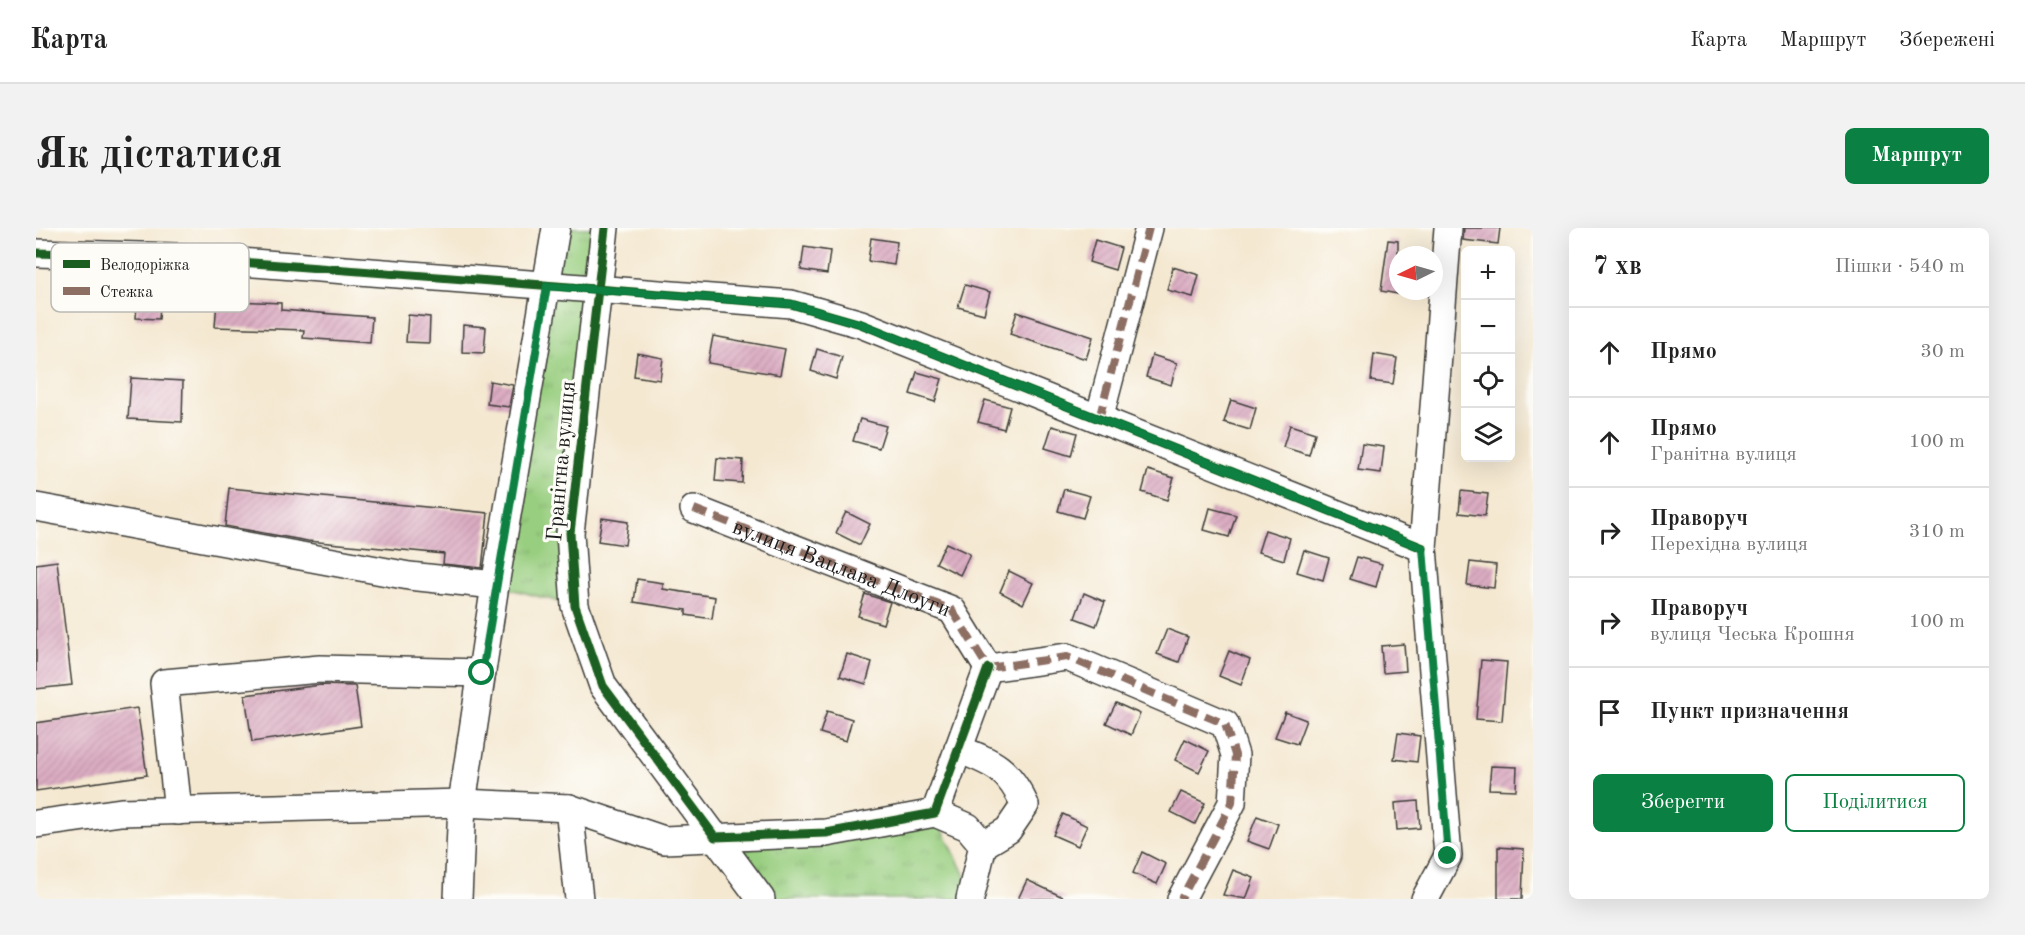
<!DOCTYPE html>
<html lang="uk">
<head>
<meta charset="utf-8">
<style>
  :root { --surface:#fff; --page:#f2f2f2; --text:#222; --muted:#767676; --line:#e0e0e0; --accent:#0b8043 }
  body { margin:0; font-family:"Old Standard TT",serif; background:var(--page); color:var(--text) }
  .controls { position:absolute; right:18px; top:18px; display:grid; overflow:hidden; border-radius:9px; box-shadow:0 6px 24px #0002 }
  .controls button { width:54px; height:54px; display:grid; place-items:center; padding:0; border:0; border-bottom:2px solid var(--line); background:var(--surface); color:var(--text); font:30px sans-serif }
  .compass { position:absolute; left:1353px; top:18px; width:54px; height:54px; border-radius:50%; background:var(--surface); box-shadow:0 6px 24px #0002; rotate:265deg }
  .stop { position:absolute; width:18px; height:18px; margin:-14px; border:4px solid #0b8043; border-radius:50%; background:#fff }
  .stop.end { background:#0b8043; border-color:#fff; box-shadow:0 2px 6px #0008 }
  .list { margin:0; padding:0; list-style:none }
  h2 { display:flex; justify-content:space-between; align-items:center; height:78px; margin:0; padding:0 24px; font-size:26px }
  h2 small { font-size:20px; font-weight:400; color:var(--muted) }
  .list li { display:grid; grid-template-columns:39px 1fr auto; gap:18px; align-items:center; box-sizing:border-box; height:90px; padding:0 24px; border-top:2px solid var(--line) }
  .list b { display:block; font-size:22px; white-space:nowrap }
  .list p { margin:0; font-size:20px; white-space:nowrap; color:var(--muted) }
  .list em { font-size:20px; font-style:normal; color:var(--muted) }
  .actions { display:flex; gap:12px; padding:18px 24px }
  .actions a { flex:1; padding:14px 0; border:2px solid var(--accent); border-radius:9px; text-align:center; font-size:21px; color:var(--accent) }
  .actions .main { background:var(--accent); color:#fff }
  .icon { flex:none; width:33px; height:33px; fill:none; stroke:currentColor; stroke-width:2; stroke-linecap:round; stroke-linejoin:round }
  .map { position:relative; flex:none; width:1497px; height:671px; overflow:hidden; border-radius:9px }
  header { display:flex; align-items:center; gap:36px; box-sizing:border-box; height:84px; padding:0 30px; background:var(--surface); border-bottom:2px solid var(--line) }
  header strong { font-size:28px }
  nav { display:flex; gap:33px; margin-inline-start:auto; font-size:21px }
  .intro { display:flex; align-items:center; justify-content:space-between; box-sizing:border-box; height:144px; padding:0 36px }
  h1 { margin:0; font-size:42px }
  .button { padding:15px 27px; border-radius:9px; background:var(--accent); color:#fff; font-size:21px; font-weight:700 }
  main { display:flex; gap:36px; padding:0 36px }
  aside { flex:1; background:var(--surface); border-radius:9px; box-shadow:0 6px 24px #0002 }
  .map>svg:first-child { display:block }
  .grass { fill:url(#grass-tufts); stroke:#5a754e; stroke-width:1.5 }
  .building { fill:url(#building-hatch) }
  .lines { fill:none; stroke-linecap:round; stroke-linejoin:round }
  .minor-casing { stroke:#3c3b37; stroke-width:30 }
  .minor { stroke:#fff; stroke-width:27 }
  .quiet { stroke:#8d6e63; stroke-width:8; stroke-dasharray:15 8; stroke-linecap:butt }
  .cycleway-casing { stroke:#fdfcf7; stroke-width:13 }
  .cycleway { stroke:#1b5e20; stroke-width:9 }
  .route { stroke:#0b8043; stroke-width:8 }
  .labels { text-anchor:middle; stroke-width:6; stroke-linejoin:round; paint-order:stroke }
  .street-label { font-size:22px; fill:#1c1c1c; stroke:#fdfcf7 }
  .key { fill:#fdfcf7; stroke:#bab9b5; stroke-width:1.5 }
  .key-label { font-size:16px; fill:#1c1c1c }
</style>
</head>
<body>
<header>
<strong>Карта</strong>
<nav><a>Карта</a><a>Маршрут</a><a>Збережені</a></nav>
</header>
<div class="intro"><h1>Як дістатися</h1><a class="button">Маршрут</a></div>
<main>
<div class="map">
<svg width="1497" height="671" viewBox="0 0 1497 671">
  <defs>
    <pattern id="grass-tufts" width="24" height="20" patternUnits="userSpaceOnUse" patternTransform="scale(1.5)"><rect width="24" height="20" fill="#98ce7f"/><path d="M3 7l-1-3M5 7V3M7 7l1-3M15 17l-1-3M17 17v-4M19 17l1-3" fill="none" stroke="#82b06d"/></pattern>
    <pattern id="building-hatch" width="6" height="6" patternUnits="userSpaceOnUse" patternTransform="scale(1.5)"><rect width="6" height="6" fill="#dbacc2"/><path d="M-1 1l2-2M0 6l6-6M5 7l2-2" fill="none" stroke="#bb93a6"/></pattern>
  </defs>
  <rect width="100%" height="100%" fill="#fdfcf7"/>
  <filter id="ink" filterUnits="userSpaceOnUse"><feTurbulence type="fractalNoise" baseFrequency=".0167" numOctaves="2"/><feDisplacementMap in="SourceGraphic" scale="12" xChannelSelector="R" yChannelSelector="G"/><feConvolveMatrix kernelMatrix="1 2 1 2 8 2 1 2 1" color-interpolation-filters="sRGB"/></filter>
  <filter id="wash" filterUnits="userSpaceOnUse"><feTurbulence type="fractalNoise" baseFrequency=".008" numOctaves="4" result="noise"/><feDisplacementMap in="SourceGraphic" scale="24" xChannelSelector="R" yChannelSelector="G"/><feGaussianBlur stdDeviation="1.35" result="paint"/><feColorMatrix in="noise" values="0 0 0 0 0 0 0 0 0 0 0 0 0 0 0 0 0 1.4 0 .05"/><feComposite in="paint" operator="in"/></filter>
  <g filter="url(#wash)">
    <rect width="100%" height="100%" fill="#f4e8d1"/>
    <g class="grass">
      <path d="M520,0H569L539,378L459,357Z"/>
      <path d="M899,585L940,671H715L679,609Z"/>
    </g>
    <g id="blocks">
      <g class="building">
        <path d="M1428,0H1464L1462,16L1427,12Z"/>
        <path d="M835,10L861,14L858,37L832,33Z"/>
        <path d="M1059,12L1085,20L1079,42L1053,34Z"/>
        <path d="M1352,12L1362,13V66L1345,63Z"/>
        <path d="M768,19L794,23L791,46L765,42Z"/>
        <path d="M1137,39L1163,47L1157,69L1131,62Z"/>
        <path d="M929,57L954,64L948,86L922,79Z"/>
        <path d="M102,63L125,64L123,91L100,90Z"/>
        <path d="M181,72L245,75V82L336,89L334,115L267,110L268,102L179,99Z"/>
        <path d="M981,84L1057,109L1050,131L974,106Z"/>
        <path d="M372,87L394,89L393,115L370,114Z"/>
        <path d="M427,97L450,99L448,125L426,124Z"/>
        <path d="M677,108L749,121L744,147L672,135Z"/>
        <path d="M781,121L806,129L800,151L775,143Z"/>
        <path d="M601,125L627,130L624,152L598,148Z"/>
        <path d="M1338,126L1361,130L1357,156L1335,153Z"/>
        <path d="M1116,127L1141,135L1135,157L1110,149Z"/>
        <path d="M881,144L906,151L899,174L874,166Z"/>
        <path d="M95,150L147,153L146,194L92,191Z"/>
        <path d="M454,153L477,157L473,179L451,176Z"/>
        <path d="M949,172L974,179L968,201L942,194Z"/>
        <path d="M1195,172L1220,180L1214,202L1188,194Z"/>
        <path d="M824,191L850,198L843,220L817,213Z"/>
        <path d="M1254,197L1279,205L1273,227L1247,219Z"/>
        <path d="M1016,198L1041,205L1035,228L1009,220Z"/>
        <path d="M1326,216L1348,219L1345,245L1322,242Z"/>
        <path d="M681,230L707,232L706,255L679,253Z"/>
        <path d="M1112,242L1138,250L1131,272L1106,264Z"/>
        <path d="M193,260L452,285L446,340L407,336L408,326L272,313L189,298Z"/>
        <path d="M1028,261L1054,268L1047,290L1022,283Z"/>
        <path d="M1425,263L1452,266L1449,288L1423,285Z"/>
        <path d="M1174,280L1200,287L1193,309L1168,302Z"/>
        <path d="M810,284L834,296L824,317L800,305Z"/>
        <path d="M566,290L592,294L589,317L562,313Z"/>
        <path d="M1229,302L1254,310L1248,332L1222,324Z"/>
        <path d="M910,315L934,326L924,347L900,335Z"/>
        <path d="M1268,322L1293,330L1287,352L1261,344Z"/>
        <path d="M1321,329L1346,336L1340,359L1314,351Z"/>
        <path d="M21,333L36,457L0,461V336Z"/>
        <path d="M1434,334L1460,337L1458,360L1431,357Z"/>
        <path d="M973,343L997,355L987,376L964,364Z"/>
        <path d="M601,351L627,355V361L679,369L676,391L650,387V382L598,374Z"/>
        <path d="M1048,365L1069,374L1060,398L1039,390Z"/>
        <path d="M829,366L854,374L847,396L822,388Z"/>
        <path d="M1131,401L1152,409L1143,434L1121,426Z"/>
        <path d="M1368,416L1370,443L1347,445L1345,418Z"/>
        <path d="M1193,423L1214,432L1205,457L1183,448Z"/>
        <path d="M811,426L836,434L830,456L804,448Z"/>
        <path d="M1445,432L1471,434L1466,493L1440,491Z"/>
        <path d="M285,457L319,458L325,498L216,514L209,467Z"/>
        <path d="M1080,475L1104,486L1095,507L1070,495Z"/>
        <path d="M101,480L111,547L0,563V495Z"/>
        <path d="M791,483L816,491L810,513L784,505Z"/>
        <path d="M1249,484L1270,492L1261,516L1239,509Z"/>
        <path d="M1362,505L1384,508L1381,534L1358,531Z"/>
        <path d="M1149,511L1173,523L1163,544L1139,532Z"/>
        <path d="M1455,538L1481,539L1480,562L1453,561Z"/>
        <path d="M1145,564L1169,575L1159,596L1135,584Z"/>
        <path d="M1382,573L1384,600L1361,602L1359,575Z"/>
        <path d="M1027,586L1051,598L1042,618L1017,607Z"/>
        <path d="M1221,588L1242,596L1233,621L1211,613Z"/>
        <path d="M1462,619L1488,621L1486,671H1462Z"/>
        <path d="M1106,624L1130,636L1121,656L1097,645Z"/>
        <path d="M1197,642L1218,650L1210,671L1187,667Z"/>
        <path d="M991,652L1031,671H982Z"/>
      </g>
    </g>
  </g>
  <g filter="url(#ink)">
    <use href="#blocks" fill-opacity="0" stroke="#3c3b37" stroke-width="1.5"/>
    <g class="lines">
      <defs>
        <g id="minor">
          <path d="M569,0L534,305L539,378L567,458L725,671"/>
          <path d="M0,25L139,29L755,76L825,96L1387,320"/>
          <path d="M1063,191L1113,0"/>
          <path d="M0,279L373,348L459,357"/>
          <path id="s1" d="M658,281L916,382L952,440L1031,429L1189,496L1199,527L1196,575L1145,671"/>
          <path d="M922,521C958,535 972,540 989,577L972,602L947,617"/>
          <path d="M533,580L628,612L790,605L899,585L952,440"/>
          <path d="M142,583L128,455L284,441L446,445"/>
          <path d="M899,585L932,599L947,617L934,671"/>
          <path d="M0,596L85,584L426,575L533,580L543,671"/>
          <path d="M422,671L426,575L459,357L520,0"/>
          <path d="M1389,671L1412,628L1387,320L1412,0"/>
        </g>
      </defs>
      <use href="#minor" class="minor-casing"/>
      <use href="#minor" class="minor"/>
      <g class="quiet">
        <path d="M1063,191L1113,0"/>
        <path d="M658,281L916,382L952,440L1031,429L1189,496L1199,527L1196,575L1145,671"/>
      </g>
      <defs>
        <g id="cycleway">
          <path d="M569,0L534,305L539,378L567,458L679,609L790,605L899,585L952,440"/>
          <path d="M0,25L139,29L755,76L825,96L1387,320"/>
        </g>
      </defs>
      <use href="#cycleway" class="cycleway-casing"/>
      <use href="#cycleway" class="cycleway"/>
    </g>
  </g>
  <g class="lines" filter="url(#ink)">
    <path class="route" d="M446,445L511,58L755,76L825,96L1387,320L1412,628"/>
  </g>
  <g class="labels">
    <g class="street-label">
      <text transform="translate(524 233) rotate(-85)" y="8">Гранітна вулиця</text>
      <text dy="8" stroke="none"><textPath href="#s1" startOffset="159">вулиця Вацлава Длоуги</textPath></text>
    </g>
  </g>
  <rect x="15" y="15" width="198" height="69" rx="9" class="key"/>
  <rect x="27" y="32" width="27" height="8" fill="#1b5e20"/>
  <rect x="27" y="59" width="27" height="8" fill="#8d6e63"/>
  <g class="key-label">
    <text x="64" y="42">Велодоріжка</text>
    <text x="64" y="69">Стежка</text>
  </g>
</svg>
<div class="controls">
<button>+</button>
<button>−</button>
<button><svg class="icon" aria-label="locate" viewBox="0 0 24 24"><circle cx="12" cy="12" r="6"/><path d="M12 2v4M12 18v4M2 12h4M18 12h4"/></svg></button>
<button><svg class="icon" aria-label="layers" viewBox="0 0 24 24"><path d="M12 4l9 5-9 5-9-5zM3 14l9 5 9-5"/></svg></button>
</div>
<svg class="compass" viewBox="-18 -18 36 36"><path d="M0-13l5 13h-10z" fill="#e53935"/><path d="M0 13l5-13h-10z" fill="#767676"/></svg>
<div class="stop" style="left:446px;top:445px"></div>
<div class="stop end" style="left:1412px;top:628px"></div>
</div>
<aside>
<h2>7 хв<small>Пішки · 540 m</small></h2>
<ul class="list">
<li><svg class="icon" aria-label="ahead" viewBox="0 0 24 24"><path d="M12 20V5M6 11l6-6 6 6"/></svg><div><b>Прямо</b></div><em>30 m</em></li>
<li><svg class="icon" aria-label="ahead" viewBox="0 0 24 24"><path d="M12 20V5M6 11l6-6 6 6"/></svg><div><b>Прямо</b><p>Гранітна вулиця</p></div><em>100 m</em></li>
<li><svg class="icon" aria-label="right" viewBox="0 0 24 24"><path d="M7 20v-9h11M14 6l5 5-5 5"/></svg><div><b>Праворуч</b><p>Перехідна вулиця</p></div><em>310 m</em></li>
<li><svg class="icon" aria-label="right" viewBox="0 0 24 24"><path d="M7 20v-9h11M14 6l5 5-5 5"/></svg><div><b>Праворуч</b><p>вулиця Чеська Крошня</p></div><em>100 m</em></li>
<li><svg class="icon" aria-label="arrive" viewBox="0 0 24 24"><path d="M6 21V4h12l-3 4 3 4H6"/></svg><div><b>Пункт призначення</b></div></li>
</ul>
<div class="actions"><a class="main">Зберегти</a><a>Поділитися</a></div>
</aside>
</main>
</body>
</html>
